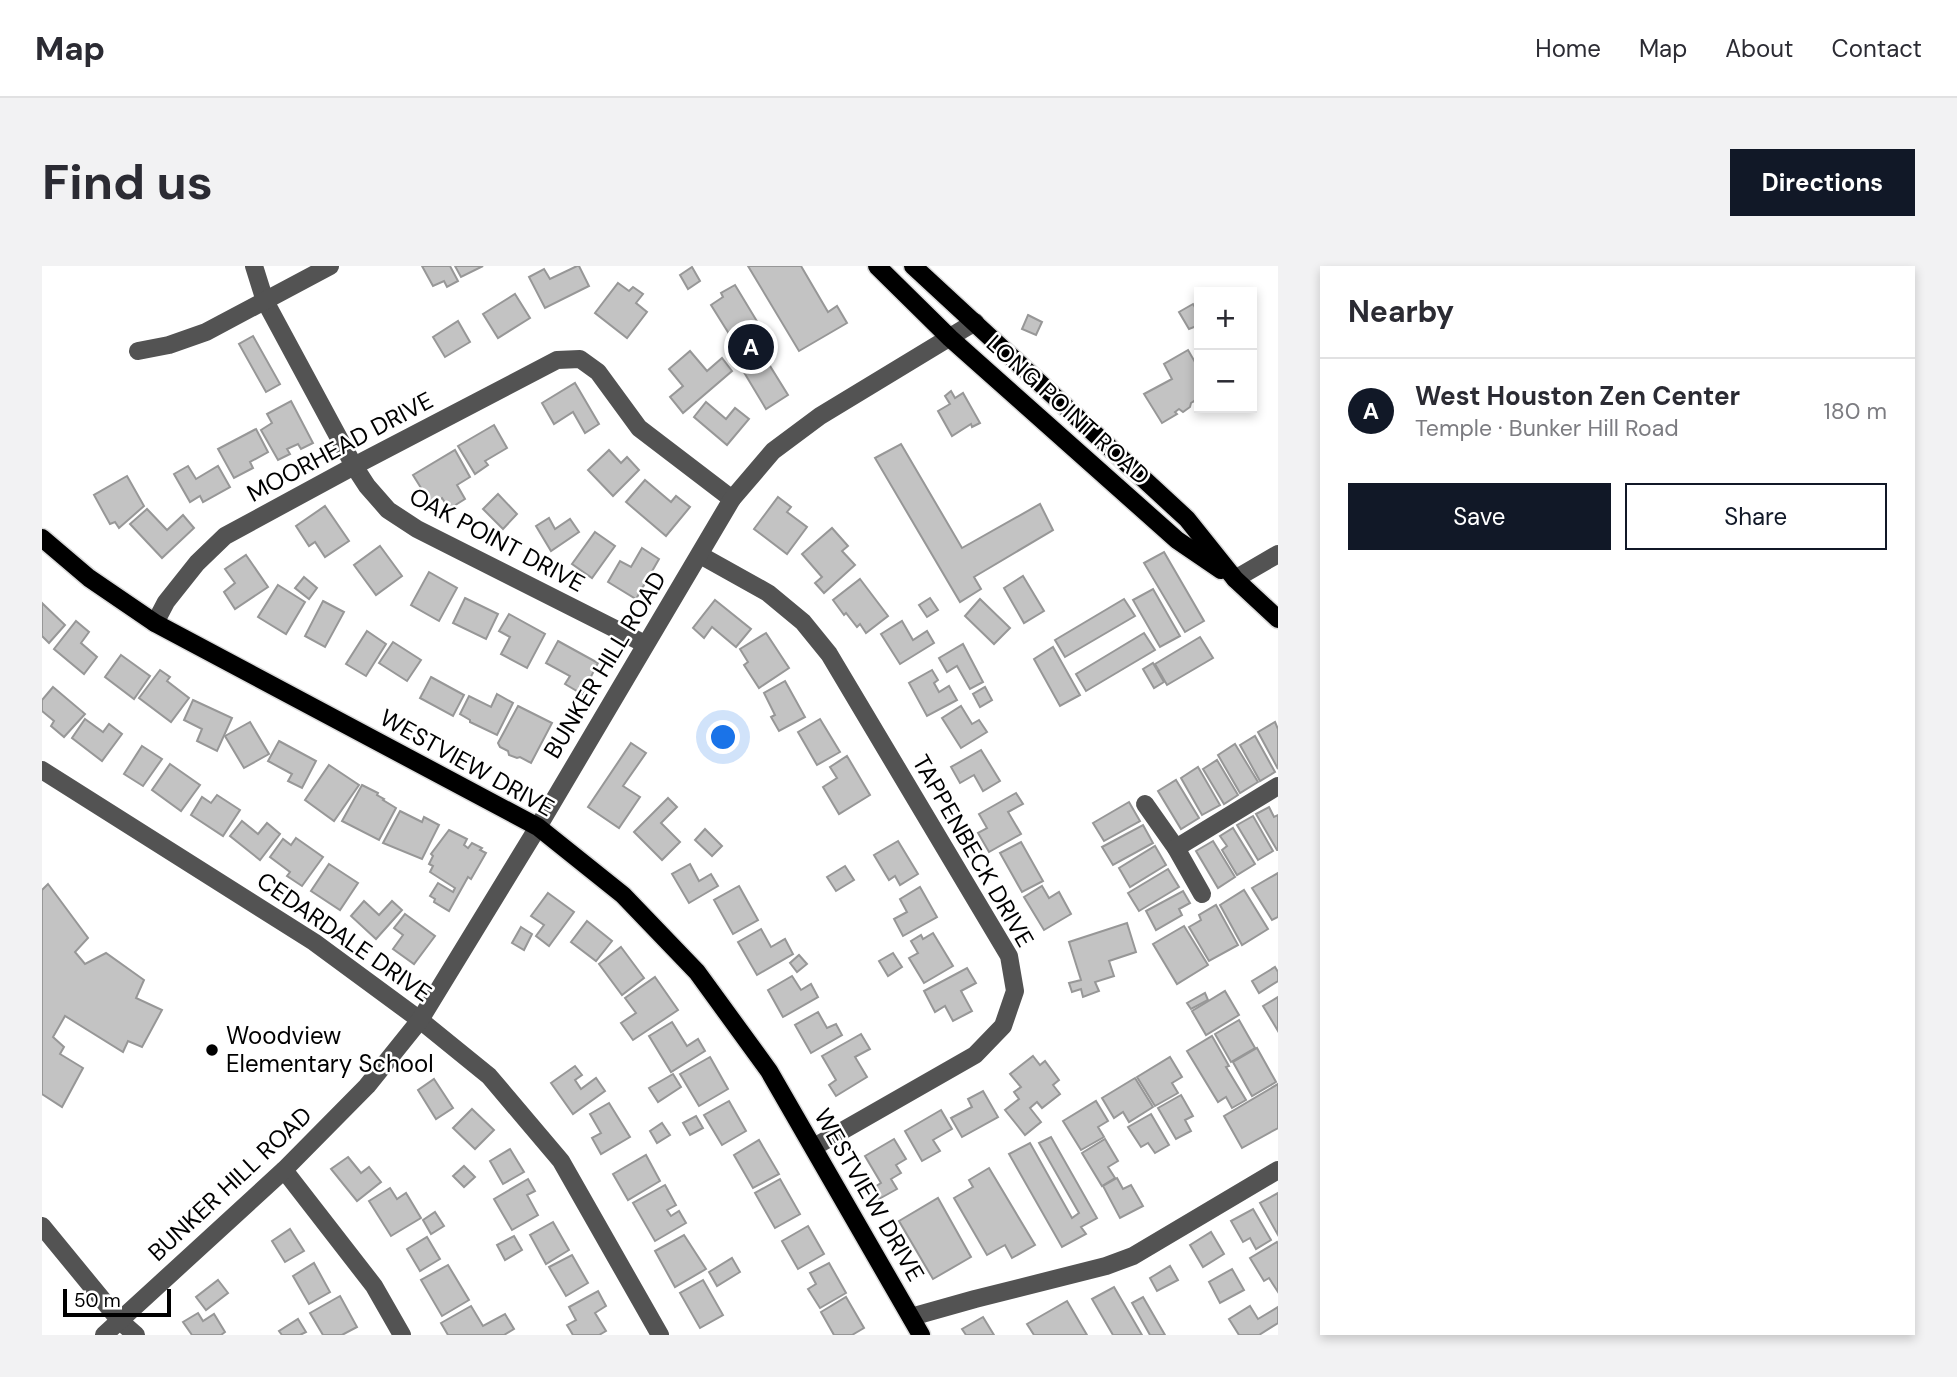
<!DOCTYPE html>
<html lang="en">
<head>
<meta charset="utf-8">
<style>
  :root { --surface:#fff; --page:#f2f2f3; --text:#2b2b33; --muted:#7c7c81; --line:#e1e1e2; --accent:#111827 }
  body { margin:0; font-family:"DM Sans",sans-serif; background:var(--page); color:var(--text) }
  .controls { position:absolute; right:21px; top:21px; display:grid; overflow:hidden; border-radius:0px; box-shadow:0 4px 10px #0003 }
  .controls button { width:63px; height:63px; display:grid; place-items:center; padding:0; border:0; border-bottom:2px solid var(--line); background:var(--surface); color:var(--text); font:35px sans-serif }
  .scale { position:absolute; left:21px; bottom:18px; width:108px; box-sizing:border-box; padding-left:7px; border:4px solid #000; border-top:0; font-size:19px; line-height:24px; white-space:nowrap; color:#000; -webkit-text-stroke:5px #fff; paint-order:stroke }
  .you { position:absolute; left:682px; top:472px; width:24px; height:24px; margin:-18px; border:5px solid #fff; border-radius:50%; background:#1a73e8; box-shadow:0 0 0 10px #1a73e833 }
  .badge { display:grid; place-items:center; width:46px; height:46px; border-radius:50%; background:var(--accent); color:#fff; font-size:23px; font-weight:700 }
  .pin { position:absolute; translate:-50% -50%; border:4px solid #fff; box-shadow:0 2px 7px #0006 }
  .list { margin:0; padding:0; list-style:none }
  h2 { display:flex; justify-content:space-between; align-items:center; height:91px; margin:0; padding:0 28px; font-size:30px }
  h2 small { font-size:23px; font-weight:400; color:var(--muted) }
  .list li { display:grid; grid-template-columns:46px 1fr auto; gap:21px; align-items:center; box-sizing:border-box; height:105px; padding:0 28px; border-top:2px solid var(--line) }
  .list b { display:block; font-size:26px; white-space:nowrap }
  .list p { margin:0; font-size:23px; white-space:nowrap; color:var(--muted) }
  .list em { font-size:23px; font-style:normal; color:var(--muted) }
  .actions { display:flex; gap:14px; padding:21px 28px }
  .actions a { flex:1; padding:16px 0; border:2px solid var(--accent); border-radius:0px; text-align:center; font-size:24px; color:var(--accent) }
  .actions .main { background:var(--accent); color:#fff }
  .map { position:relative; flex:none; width:1236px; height:1069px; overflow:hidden; border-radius:0px }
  header { display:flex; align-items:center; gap:42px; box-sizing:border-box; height:98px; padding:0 35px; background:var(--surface); border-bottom:2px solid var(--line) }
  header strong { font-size:33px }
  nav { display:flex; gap:38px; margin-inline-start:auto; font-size:24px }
  .intro { display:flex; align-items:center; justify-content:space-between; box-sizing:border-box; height:168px; padding:0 42px }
  h1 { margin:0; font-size:49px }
  .button { padding:18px 32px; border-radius:0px; background:var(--accent); color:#fff; font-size:24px; font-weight:700 }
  main { display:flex; gap:42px; padding:0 42px }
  aside { flex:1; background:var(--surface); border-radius:0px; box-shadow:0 4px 10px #0003 }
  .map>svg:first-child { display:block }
  .building { fill:#c3c3c3; stroke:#979797; stroke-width:2 }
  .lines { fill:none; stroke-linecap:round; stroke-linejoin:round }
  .major-casing { stroke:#dbdbdb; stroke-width:21 }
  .minor { stroke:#535353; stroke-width:18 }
  .major { stroke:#000; stroke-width:18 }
  .poi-dot { fill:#000; stroke:#fff; stroke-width:2.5 }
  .labels { text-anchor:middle; stroke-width:5; stroke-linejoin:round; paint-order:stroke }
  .street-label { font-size:24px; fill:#000; stroke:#fff }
  .poi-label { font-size:24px; fill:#000; stroke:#fff; text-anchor:start }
</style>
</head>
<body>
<header>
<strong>Map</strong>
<nav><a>Home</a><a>Map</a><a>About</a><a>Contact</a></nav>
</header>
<div class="intro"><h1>Find us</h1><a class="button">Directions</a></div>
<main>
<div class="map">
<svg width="1236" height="1069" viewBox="0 0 1236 1069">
  <rect width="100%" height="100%" fill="#fff"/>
  <g class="building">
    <path d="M380,0H408L416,15L405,21L402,15L391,20Z"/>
    <path d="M413,0H441L419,11Z"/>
    <path d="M535,0H537L547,20L503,42L487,11L502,3L508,13Z"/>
    <path d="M706,0H759L786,46L795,40L805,57L757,85Z"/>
    <path d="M650,1L658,15L646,23L638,9Z"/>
    <path d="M576,17L587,25L591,21L601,28L594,37L605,46L585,72L553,47Z"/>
    <path d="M693,19L730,80L720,87L746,129L724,143L688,83L694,79L669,39L681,31L679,27Z"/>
    <path d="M473,28L488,52L456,72L441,48Z"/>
    <path d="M1151,38L1157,48V59L1147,63L1137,46Z"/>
    <path d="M986,49L1000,56L994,69L980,63Z"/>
    <path d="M416,55L428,76L403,91L391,71Z"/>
    <path d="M211,70L238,118L224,126L197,78Z"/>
    <path d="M1146,84L1157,103L1158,142L1156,143L1152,135L1149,137L1148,141L1141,146L1137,143L1133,146L1135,148L1120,157L1102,128L1130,113L1122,98Z"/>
    <path d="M648,85L665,105L680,92L690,105L641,147L628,131L641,120L627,103Z"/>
    <path d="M533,117L557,158L543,167L531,146L512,158L500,137Z"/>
    <path d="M909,125L913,132L921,127L938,157L930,161L929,158L910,170L896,145L908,138L903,130Z"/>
    <path d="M249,135L271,177L259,183L256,178L245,183L248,188L236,194L219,164L230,157L225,148Z"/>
    <path d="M664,136L684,153L693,142L707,153L685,179L652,151Z"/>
    <path d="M452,159L465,182L443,195L446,199L433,208L416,180Z"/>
    <path d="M214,163L226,186L208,196L211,202L192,212L176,183Z"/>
    <path d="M859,178L920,282L998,238L1011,264L932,311L939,323L918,336L833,192Z"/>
    <path d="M413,184L428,211L415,219L423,233L407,243L400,232L389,238L371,209Z"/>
    <path d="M567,184L579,197L585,191L597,204L571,230L546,204Z"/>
    <path d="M146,200L154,213L176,200L188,221L161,236L158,230L148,236L132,208Z"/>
    <path d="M85,210L102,240L77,262L73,256L68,258L52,229Z"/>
    <path d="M603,214L629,236L634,230L648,241L624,270L584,236Z"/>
    <path d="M456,228L475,248L461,263L441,243Z"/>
    <path d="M736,231L749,241L745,246L765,261L745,288L712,263Z"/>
    <path d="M283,240L307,275L283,291L273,276L267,280L254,260Z"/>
    <path d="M105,243L125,264L141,249L152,262L120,292L88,258Z"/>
    <path d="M507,252L513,263L528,253L537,266L509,285L494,260Z"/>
    <path d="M790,262L806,280L800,285L813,299L782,327L773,317L780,311L760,288Z"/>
    <path d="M553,266L573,280L550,312L530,298Z"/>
    <path d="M338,280L360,310L334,329L312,299Z"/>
    <path d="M600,282L617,293L594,333L566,316L578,295L589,301Z"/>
    <path d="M1122,286L1162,355L1143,366L1102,297Z"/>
    <path d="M204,289L226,321L193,343L182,326L193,317L183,303Z"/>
    <path d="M387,306L415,322L397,355L369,339Z"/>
    <path d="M981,310L1002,345L982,357L962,322Z"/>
    <path d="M262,311L275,322L267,333L253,322Z"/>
    <path d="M818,313L846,350L824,367L818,358L815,361L804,347L802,349L791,334Z"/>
    <path d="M236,319L263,336L244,368L216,351Z"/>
    <path d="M1111,323L1138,370L1118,381L1091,334Z"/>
    <path d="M423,332L456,348L444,373L411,357Z"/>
    <path d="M888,332L896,344L885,351L877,339Z"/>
    <path d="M938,333L968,362L952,378L923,350Z"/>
    <path d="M1082,333L1093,350L1023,391L1013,374Z"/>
    <path d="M673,334L709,363L694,381L670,361L662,372L651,362Z"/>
    <path d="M281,335L302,346L283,381L263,370Z"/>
    <path d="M0,337L23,359L7,377L0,370Z"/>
    <path d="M467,348L503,368L485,402L459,388L468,371L457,365Z"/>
    <path d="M34,355L47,366L39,377L55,391L42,408L12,383Z"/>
    <path d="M860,355L871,374L885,365L892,377L858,398L839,368Z"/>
    <path d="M325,365L344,378L324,410L304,398Z"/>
    <path d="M724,367L747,402L717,422L702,399L706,396L698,383Z"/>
    <path d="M1102,367L1113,384L1044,425L1034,408Z"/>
    <path d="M1158,371L1171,392L1125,419L1113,398Z"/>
    <path d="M516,375L556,397L540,428L523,418L528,410L504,397Z"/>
    <path d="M351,376L379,394L365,415L337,397Z"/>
    <path d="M921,378L941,416L928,423L915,400L905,406L897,392Z"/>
    <path d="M1011,381L1038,429L1018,440L992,393Z"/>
    <path d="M79,389L108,410L92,433L63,411Z"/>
    <path d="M1111,397L1122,416L1112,422L1101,403Z"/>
    <path d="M118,404L128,411L125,415L147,432L129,456L97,432Z"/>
    <path d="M890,404L896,414L892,417L897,426L907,420L915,434L885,450L867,417Z"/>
    <path d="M389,411L422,429L411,450L378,432Z"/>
    <path d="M743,415L763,451L737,465L729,451L733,449L722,427Z"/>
    <path d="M11,421L43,448L22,471L9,460L12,455L0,445V434Z"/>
    <path d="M943,421L950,434L938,441L931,428Z"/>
    <path d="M455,428L471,437L455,469L428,456V454L418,448L427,430L449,441Z"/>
    <path d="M151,434L190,452L175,485L155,475L160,463L142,454Z"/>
    <path d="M476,440L510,457L489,497L478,491L475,492L467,489L466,485L458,481L456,477Z"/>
    <path d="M919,440L930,458L937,454L945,466L919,482L900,452Z"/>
    <path d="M43,453L61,466L67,458L80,468L60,495L30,472Z"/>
    <path d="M778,453L798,486L775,499L756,466Z"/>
    <path d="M208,456L227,488L202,502L183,470Z"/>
    <path d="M1233,456L1236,463V503L1216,466Z"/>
    <path d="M1213,470L1233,506L1218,515L1198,479Z"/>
    <path d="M237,475L274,495L260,522L246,515L250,508L226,495Z"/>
    <path d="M589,477L604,487L581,520L598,531L577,562L546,541Z"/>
    <path d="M1193,478L1216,516L1198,527L1176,489Z"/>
    <path d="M100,480L120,493L101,520L82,508Z"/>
    <path d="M939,484L958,515L941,525L932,509L918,517L909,501Z"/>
    <path d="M805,490L828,529L797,548L781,521L795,512L788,501Z"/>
    <path d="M1175,494L1196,529L1182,538L1161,503Z"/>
    <path d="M128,498L158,519L139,545L110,524Z"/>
    <path d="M287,499L317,519L292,555L263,534Z"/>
    <path d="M1156,501L1178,539L1160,549L1139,512Z"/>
    <path d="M1134,514L1157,552L1139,563L1116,525Z"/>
    <path d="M320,519L336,527L335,529L342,533L341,534L354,542L337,574L300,555Z"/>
    <path d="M974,527L981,538L966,546L979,568L947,586L936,567L945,562L937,548Z"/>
    <path d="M175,529L198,544L181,570L149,549L160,531L169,537Z"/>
    <path d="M626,532L635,541L619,557L638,576L620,594L592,566Z"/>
    <path d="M1087,536L1098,555L1062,575L1051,557Z"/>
    <path d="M1227,541L1232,551L1236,549V584H1235L1214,548Z"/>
    <path d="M358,545L380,556L382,551L397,559L380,593L341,577Z"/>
    <path d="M1211,550L1231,585L1216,594L1195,559Z"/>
    <path d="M200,555L216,568L225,557L238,568L218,594L188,570Z"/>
    <path d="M1101,559L1111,577L1071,599L1060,581Z"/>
    <path d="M1191,562L1213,598L1195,609L1180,584L1185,580L1178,570Z"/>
    <path d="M663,563L680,580L670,590L653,574Z"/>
    <path d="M407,564L425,573L422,579L426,582L430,577L440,582L438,584L444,587L429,613L426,611L407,645L392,636L393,633L388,630L396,617L411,626L413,622L388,606L391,600L387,598L391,590L389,588Z"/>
    <path d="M254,572L281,591L260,620L245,610L248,606L228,591L241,573L249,579Z"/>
    <path d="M856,575L876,608L858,619L853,610L847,614L832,589Z"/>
    <path d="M1171,575L1193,611L1176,622L1154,585Z"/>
    <path d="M979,576L1001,615L980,626L958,587Z"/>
    <path d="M1113,580L1124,599L1088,621L1077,602Z"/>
    <path d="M287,598L316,617L298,644L269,625Z"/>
    <path d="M648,598L657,615L669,608L676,620L647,637L630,608Z"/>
    <path d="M803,600L812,614L794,625L785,611Z"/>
    <path d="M1126,603L1137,621L1097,645L1086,627Z"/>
    <path d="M1236,607V651L1230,654L1210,622Z"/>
    <path d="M6,618L46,672L33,686L43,698L64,687L102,714L94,732L120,744L100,781L86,775L81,786L23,750L11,771L22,781L18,788L41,802L20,841L0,828V624Z"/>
    <path d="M697,620L716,654L691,668L672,634Z"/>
    <path d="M1000,620L1007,632L1017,626L1029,648L1002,664L982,631Z"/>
    <path d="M878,621L895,651L861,670L852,653L865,646L858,633Z"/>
    <path d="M1202,624L1226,663L1200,679L1178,639Z"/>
    <path d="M1141,625L1148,637L1137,643L1140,649L1114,664L1104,645Z"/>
    <path d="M506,627L532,646L507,680L494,670L502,659L489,650Z"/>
    <path d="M322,635L337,649L350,635L360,644L334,673L309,650Z"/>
    <path d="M1174,639L1196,679L1167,695L1147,661L1159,654L1157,649Z"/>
    <path d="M363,648L393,670L372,698L351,683L361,669L352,662Z"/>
    <path d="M545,655L570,675L554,695L529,676Z"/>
    <path d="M1085,657L1094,686L1067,695L1072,710L1053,716L1057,725L1041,731L1039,723L1030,726L1027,717L1039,714L1027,676Z"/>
    <path d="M1142,660L1166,699L1135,718L1111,678Z"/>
    <path d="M479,661L490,668L482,684L470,677Z"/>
    <path d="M719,663L729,681L743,673L751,688L715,709L696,676Z"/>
    <path d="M891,667L911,700L882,717L867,692L876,687L869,675L879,669L881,673Z"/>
    <path d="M579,681L602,712L580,729L557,698Z"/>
    <path d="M851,687L860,701L846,710L837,695Z"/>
    <path d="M757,689L765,698L755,706L748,697Z"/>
    <path d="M1233,701L1236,706V715L1217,727L1210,715Z"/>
    <path d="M925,702L934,717L919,725L930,745L911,755L903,740L893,746L882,725Z"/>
    <path d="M750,710L759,724L769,718L776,731L741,751L726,724Z"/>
    <path d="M613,711L636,744L591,774L579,757L594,747L583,732Z"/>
    <path d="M1183,725L1197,749L1164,769L1150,745Z"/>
    <path d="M1163,727L1166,734L1149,743L1145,737Z"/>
    <path d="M1236,731V765L1221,740Z"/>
    <path d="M776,746L785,762L794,758L800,769L769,787L753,759Z"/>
    <path d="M1197,754L1213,782L1189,796L1173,768Z"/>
    <path d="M630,756L645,780L656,773L663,785L629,806L607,770Z"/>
    <path d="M819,768L828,783L813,791L825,811L794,830L787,819L794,814L780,790Z"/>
    <path d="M1170,770L1187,800L1184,801L1204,834L1190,842L1184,831L1176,836L1145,785Z"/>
    <path d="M1215,782L1234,816L1210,830L1191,796Z"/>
    <path d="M991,790L998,799L1003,795L1017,814L1011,819L1018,828L1000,842L995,836L988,842L999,856L983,869L963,844L977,833L972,826L979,821L968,808Z"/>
    <path d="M668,791L686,823L657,840L638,808Z"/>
    <path d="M1128,791L1140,811L1130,817L1136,827L1113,840L1095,811Z"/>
    <path d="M533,800L540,809L533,814L539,823L554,812L563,825L531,848L509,817Z"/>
    <path d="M631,808L639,821L616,836L607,822Z"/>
    <path d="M1093,812L1111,841L1087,856L1081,846L1072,852L1060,832Z"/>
    <path d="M392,813L411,842L394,853L376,824Z"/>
    <path d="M1236,818V862L1200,882L1182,850Z"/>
    <path d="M941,825L956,851L920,871L909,852L930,841L926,833Z"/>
    <path d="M1139,829L1151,850L1143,854L1149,865L1134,873L1116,842Z"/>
    <path d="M687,835L704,865L680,879L662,849Z"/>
    <path d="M1054,835L1066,855L1056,861L1062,871L1039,884L1021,855Z"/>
    <path d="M567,837L588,871L559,888L550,872L559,867L548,848Z"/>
    <path d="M430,843L452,864L433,883L411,862Z"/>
    <path d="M899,844L910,863L891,874L898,885L880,895L863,865Z"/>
    <path d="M1109,848L1127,879L1113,887L1106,877L1099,881L1086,861Z"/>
    <path d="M654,850L661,862L648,869L641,857Z"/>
    <path d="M620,857L628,869L615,877L608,865Z"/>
    <path d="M1009,871L1055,952L1039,961L1044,968L1020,981L967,888L988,877L1030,952L1037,947L997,877Z"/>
    <path d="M852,873L864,893L854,899L859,907L849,913L855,923L837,933L831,922L839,917L823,890Z"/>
    <path d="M1063,873L1076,895L1066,901L1073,912L1060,920L1040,887Z"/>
    <path d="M717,874L737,908L711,922L692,889Z"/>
    <path d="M468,883L482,906L461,918L448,895Z"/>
    <path d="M604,889L618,915L586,934L571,908Z"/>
    <path d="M306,891L319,907L327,901L339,916L315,935L289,903Z"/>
    <path d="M422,900L433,911L422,921L411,910Z"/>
    <path d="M947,902L993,979L970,992L963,979L945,989L912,932L931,921L927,914Z"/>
    <path d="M1075,912L1081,923L1089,919L1101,940L1078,952L1061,920Z"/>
    <path d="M486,913L493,925L485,929L496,949L470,964L452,933Z"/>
    <path d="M738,913L758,948L733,962L713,927Z"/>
    <path d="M623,919L634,939L625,944L629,950L637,945L644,957L613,975L591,937Z"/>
    <path d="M348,922L355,933L364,927L379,952L349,970L327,935Z"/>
    <path d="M1236,927V969L1218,937Z"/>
    <path d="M896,932L929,991L891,1013L857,955Z"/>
    <path d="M1211,943L1229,974L1214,983L1208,972L1201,976L1189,955Z"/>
    <path d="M393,946L402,960L389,968L381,954Z"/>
    <path d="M511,956L527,984L504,998L488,969Z"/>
    <path d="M766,960L782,988L756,1003L740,975Z"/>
    <path d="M248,963L262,985L243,996L230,975Z"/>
    <path d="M1169,966L1182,988L1161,1001L1148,979Z"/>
    <path d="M642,969L664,1003L633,1021L613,985Z"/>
    <path d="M472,970L480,984L463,994L455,979Z"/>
    <path d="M385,971L398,993L378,1005L365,983Z"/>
    <path d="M1235,976L1236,978V1026L1227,1012L1222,1015L1208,992Z"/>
    <path d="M530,989L546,1017L524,1030L507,1001Z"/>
    <path d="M690,992L698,1006L675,1020L667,1006Z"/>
    <path d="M272,997L288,1026L267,1038L251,1010Z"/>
    <path d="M787,997L804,1027L778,1042L766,1023L774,1018L768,1007Z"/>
    <path d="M406,999L427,1034L400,1050L379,1014Z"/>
    <path d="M1128,1000L1136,1014L1115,1025L1108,1012Z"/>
    <path d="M1190,1003L1202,1024L1178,1037L1167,1016Z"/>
    <path d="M176,1014L186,1027L164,1044L154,1031Z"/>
    <path d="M661,1014L681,1049L658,1062L638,1027Z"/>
    <path d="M1072,1021L1100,1069H1071L1050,1033Z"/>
    <path d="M556,1025L564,1040L553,1047L564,1065L557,1069H531L525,1059L534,1054L527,1041Z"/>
    <path d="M298,1030L315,1061L300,1069H281L268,1047Z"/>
    <path d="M804,1031L822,1062L810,1069H792L779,1046Z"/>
    <path d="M1101,1031L1123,1069H1108L1090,1037Z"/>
    <path d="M1025,1035L1045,1069H992L985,1058Z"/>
    <path d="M429,1040L441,1060L463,1048L472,1063L462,1069H406L399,1057Z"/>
    <path d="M1208,1040L1216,1053L1236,1041V1057L1217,1069H1197L1187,1053Z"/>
    <path d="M156,1047L161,1055L172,1048L183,1066L179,1069H150L141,1056Z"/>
    <path d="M941,1051L952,1069H924L920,1063Z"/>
    <path d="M256,1053L264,1066L258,1069H240L237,1065Z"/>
  </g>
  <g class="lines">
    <defs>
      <g id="major">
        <path d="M835,0L908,72L1135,274L1179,304"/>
        <path d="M871,0L1145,253L1193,313L1236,353"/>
        <path d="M0,272L47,312L113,357L496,561L581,629L655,706L727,805L879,1069"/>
      </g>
    </defs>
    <use href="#major" class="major-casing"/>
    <g class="minor">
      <path d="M212,0L223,35L312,200L325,220L346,244L375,263L603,378"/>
      <path d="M96,85L127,79L164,66L288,0"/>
      <path d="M658,289L726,327L761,356L787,388L967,690L973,725L961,760L933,789L772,881"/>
      <path d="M1193,313L1236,288"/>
      <path d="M113,357L124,336L155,297L183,270L312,200L515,94L538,93L556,106L597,162L690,233"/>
      <path d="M0,504L272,676L378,754L447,810L519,895L618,1069"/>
      <path d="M1103,538L1134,582L1160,628"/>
      <path d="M1134,582L1236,520"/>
      <path d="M242,904L332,1020L360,1069"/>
      <path d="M0,960L78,1055L94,1069"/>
      <path d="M869,1051L933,1033L1064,1000L1091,990L1236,904"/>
      <path d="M62,1069L242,904L325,820L378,754L496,561L690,233L731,185L778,150L933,56"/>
    </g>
    <use href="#major" class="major"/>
  </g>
  <circle class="poi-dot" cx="170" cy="784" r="7"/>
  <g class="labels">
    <g class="street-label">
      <text transform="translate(1026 144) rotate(42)" y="8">LONG POINT ROAD</text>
      <text transform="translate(298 181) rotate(-28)" y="8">MOORHEAD DRIVE</text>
      <text transform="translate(455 274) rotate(28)" y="8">OAK POINT DRIVE</text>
      <text transform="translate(563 399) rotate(-59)" y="8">BUNKER HILL ROAD</text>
      <text transform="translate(425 497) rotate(29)" y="8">WESTVIEW DRIVE</text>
      <text transform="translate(931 585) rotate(60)" y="8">TAPPENBECK DRIVE</text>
      <text transform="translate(302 671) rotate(35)" y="8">CEDARDALE DRIVE</text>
      <text transform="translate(188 918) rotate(-43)" y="8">BUNKER HILL ROAD</text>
      <text transform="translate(827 929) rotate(60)" y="8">WESTVIEW DRIVE</text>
    </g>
    <g class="poi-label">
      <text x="184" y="778">Woodview<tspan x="184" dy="28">Elementary School</tspan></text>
    </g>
  </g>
</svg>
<div class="controls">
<button>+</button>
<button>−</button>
</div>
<div class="scale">50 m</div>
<div class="you"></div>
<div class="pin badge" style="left:709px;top:81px">A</div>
</div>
<aside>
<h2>Nearby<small></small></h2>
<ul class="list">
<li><span class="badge">A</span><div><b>West Houston Zen Center</b><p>Temple · Bunker Hill Road</p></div><em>180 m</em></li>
</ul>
<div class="actions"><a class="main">Save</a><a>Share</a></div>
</aside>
</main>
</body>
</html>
